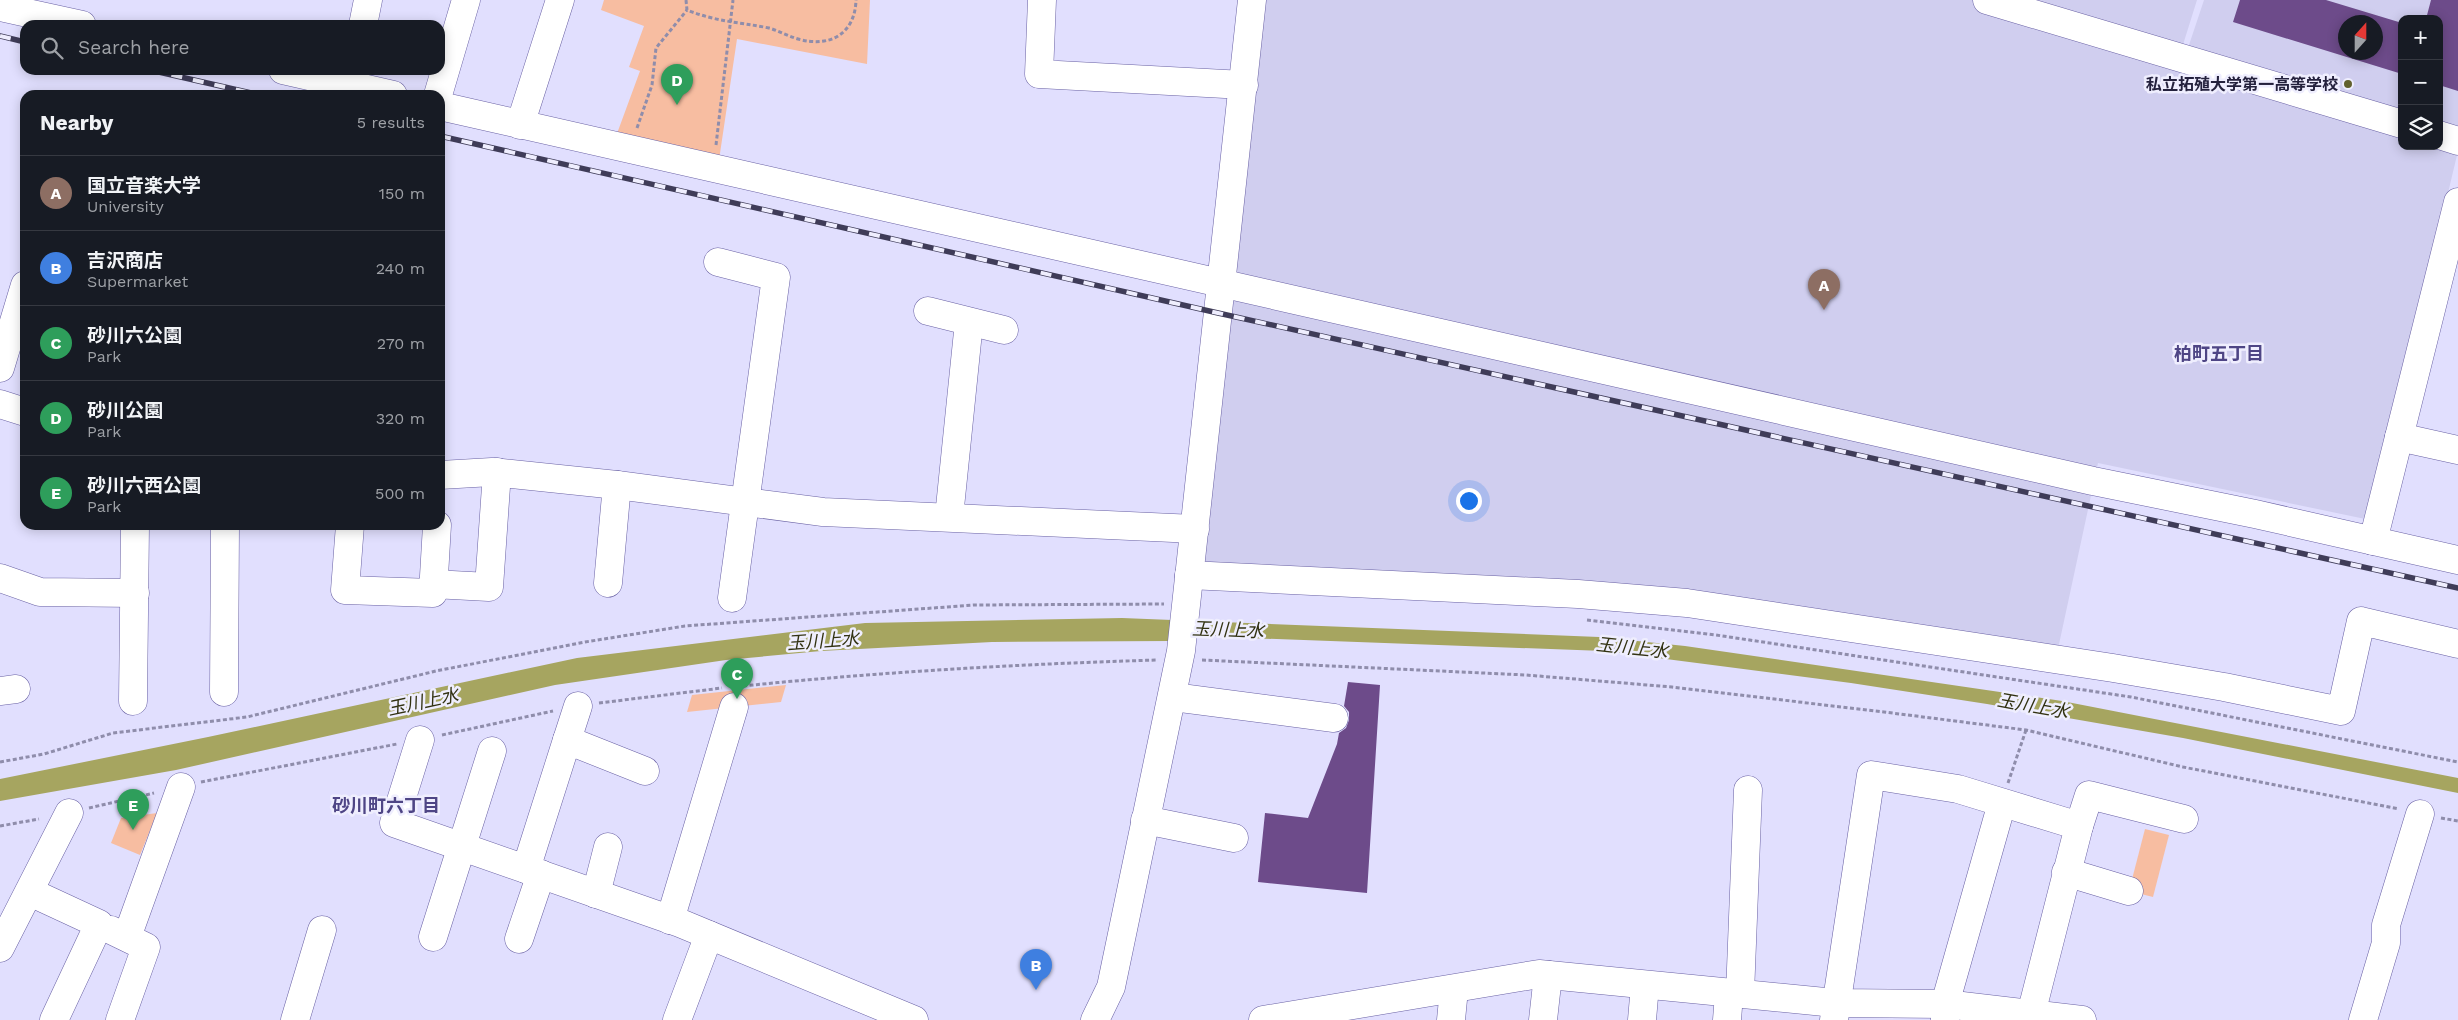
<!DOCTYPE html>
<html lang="en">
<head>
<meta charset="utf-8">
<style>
  :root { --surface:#171b24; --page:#242831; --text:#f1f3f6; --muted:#9ea1a6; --line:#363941; --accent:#2563eb }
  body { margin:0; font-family:"Work Sans","Noto Sans JP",sans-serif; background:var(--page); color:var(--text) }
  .controls { position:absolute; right:15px; top:15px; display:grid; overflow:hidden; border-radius:10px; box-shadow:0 2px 12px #0003 }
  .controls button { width:45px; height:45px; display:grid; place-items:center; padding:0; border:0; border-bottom:1px solid var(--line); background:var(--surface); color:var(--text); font:25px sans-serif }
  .compass { position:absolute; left:2338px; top:15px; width:45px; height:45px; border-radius:50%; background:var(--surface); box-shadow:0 2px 12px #0003; rotate:21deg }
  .you { position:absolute; left:1468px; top:500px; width:18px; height:18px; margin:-12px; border:4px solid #fff; border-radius:50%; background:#1a73e8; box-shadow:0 0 0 8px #1a73e833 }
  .badge { display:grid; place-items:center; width:32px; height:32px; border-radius:50%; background:var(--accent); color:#fff; font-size:16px; font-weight:700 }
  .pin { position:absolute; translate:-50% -41px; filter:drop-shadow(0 1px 2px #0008) }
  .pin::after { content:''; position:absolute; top:26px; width:18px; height:15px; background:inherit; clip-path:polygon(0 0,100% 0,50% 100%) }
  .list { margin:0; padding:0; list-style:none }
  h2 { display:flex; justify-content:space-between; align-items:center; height:65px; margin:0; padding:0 20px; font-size:21px }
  h2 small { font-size:16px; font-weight:400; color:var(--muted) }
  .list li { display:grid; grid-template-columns:32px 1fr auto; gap:15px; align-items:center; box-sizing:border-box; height:75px; padding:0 20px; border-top:1px solid var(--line) }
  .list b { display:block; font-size:19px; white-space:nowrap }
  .list p { margin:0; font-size:16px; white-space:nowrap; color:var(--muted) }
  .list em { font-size:16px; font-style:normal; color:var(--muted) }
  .icon { flex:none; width:28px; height:28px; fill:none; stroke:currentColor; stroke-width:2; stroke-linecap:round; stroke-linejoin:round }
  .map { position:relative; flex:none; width:2458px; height:1020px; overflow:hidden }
  .search { position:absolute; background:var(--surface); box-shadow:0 2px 12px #0003; left:20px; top:20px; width:425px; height:55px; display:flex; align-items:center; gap:12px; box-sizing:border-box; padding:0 18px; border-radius:15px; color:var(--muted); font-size:19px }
  .panel { position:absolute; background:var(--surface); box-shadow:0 2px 12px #0003; left:20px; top:90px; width:425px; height:440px; border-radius:15px }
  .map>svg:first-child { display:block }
  .built { fill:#d0ceef; fill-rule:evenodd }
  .green { fill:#f7bda1 }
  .water { fill:#a6a560 }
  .building { fill:#6d4b8a; fill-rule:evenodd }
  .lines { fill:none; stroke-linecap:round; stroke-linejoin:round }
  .minor-casing { stroke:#6961a4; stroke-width:29 }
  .path { stroke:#8f8dab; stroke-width:3; stroke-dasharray:4 2.5; stroke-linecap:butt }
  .minor { stroke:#fff; stroke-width:28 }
  .rail-casing { stroke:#3f3c58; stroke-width:5.5 }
  .rail { stroke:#efeefe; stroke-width:4; stroke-dasharray:11; stroke-linecap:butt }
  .poi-dot { fill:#62612e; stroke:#efeefe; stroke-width:2 }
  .labels { text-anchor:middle; stroke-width:5; stroke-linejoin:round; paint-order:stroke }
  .poi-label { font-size:16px; font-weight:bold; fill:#24213d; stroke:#efeefe; text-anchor:end }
  .neighbourhood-label { font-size:18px; font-weight:bold; fill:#4e4585; stroke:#efeefe }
  .water-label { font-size:18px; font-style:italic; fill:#323212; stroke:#efeefe }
</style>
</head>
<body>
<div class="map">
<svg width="2458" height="1020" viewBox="0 0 2458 1020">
  <rect width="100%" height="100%" fill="#e1dffe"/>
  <g class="built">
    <path d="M1260,0H2197L2176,67L2402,134V146H2439L2458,151L2370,520L2098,463L2058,649L1200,574Z"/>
    <path d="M2204,0H2458V129L2439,124V19H2402V114L2186,54ZM2346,22H2376V52H2346Z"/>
  </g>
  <g class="green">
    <path d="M604,0H870L867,64L737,39L719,160L615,139L640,71L629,67L644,26L601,10Z"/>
    <path d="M786,685L781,702L687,712L692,695Z"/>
    <path d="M157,813L140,855L111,843L121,818Z"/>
    <path d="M2145,829L2169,835L2153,897L2129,891Z"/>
  </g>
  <path class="water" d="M1122,618L1599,637L1685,646L2062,701L2458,778V793L2183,738L1987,704L1851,683L1697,663L1604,651L1246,638L1199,635L1171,641L992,642L821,651L726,660L555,685L176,770L0,801V779L208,737L577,658L865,623Z"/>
  <g class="building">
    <path d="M2240,0H2326L2402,23V74L2233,22ZM2346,22H2376V52H2346Z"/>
    <path d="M2431,0H2458V91L2439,85V19H2426Z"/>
    <path d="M1348,682L1380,685L1367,893L1258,882L1265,813L1308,818L1337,744L1339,733L1346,728L1349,720V712L1344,706Z"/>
  </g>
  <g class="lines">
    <defs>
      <g id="minor">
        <path d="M1042,0L1039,74L1244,85"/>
        <path d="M1987,0L2402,124"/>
        <path d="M0,7L82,25"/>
        <path d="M363,25L368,0"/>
        <path d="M283,70L393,95"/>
        <path d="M438,95L466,0"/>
        <path d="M440,106L2093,481L2255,514L2458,560"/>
        <path d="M520,125L560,0"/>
        <path d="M2439,135L2458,141"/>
        <path d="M718,262L776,277L732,598"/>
        <path d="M928,311L1004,330"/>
        <path d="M0,368L25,285"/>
        <path d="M0,404L25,412"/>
        <path d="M2399,437L2458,450"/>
        <path d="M440,475L492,472L617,485L823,512L1195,529"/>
        <path d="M949,517L969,322"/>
        <path d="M350,525L345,590L433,593L437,525"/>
        <path d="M2373,541L2458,202"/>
        <path d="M1189,575L1578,594L1687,603L2113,668L2224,687L2341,711L2361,621L2458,644"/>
        <path d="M0,578L40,592L135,593"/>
        <path d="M608,583L617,485"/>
        <path d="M433,584L489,587L497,472"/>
        <path d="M0,691L16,689"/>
        <path d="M224,692L225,525"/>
        <path d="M1173,697L1334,718"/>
        <path d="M133,701L135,525"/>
        <path d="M420,740L394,823L680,923L914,1020"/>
        <path d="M567,740L578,706"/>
        <path d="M1145,820L1234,838"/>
        <path d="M2079,826L2089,795L2184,819"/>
        <path d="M526,869L567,740L645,771"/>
        <path d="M2066,872L2129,891"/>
        <path d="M30,892L99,924L54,1020"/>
        <path d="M596,894L608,847"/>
        <path d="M670,920L734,707"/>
        <path d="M111,930L146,947L120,1020"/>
        <path d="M127,937L181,787"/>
        <path d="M433,937L492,751"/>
        <path d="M519,939L541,874"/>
        <path d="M0,948L69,813"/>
        <path d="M1740,994L1748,790"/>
        <path d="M295,1020L322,930"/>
        <path d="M677,1020L709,935"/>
        <path d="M1095,1020L1111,987L1181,651L1252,0"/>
        <path d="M1263,1020L1539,974L1835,1003L1945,1004L2082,1020"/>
        <path d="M1451,1020L1454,989"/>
        <path d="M1543,1020L1548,975"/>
        <path d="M1642,1020L1645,985"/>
        <path d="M1727,1020L1729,994"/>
        <path d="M1834,1020L1871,775L1958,789L2079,826L2031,1014"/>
        <path d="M1945,1020V1004L2002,803"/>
        <path d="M2363,1020L2386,943V925L2420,814"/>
      </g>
    </defs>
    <use href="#minor" class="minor-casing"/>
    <g class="path">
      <path d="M686,0L687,10C717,22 739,22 769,28C779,31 788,36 798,39C830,48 855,34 856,0"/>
      <path d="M637,128L652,85L656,48L687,10"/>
      <path d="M716,145L733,0"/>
      <path d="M1587,620L1716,635L2131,697L2458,762"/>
      <path d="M1202,660L1526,675L1672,687L1884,712L2026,730L2183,767L2399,809"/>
      <path d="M743,686C881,672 1019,664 1158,660"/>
      <path d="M599,703L722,688"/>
      <path d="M442,735L553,711"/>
      <path d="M0,762L44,754L113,733L247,717L436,671L585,642L685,626L974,605L1164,604"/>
      <path d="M201,782L397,744"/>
      <path d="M2008,783L2026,730"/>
      <path d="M89,808L154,793"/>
      <path d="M2441,818L2458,821"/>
      <path d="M0,826L39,819"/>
    </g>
    <use href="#minor" class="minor"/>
    <defs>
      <g id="rail">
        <path d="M0,36L25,42"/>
        <path d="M150,70L260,95"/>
        <path d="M440,136L1218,313L2458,588"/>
      </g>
    </defs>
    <use href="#rail" class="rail-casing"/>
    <use href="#rail" class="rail"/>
  </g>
  <circle class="poi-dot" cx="2348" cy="84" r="5"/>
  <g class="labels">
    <g class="poi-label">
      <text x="2338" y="90">私立拓殖大学第一高等学校</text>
    </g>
    <g class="neighbourhood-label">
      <text x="2219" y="360">柏町五丁目</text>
      <text x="386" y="812">砂川町六丁目</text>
    </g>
    <g class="water-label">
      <text transform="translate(1228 630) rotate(2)" y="6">玉川上水</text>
      <text transform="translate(823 641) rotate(-4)" y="6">玉川上水</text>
      <text transform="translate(1632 648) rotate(6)" y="6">玉川上水</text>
      <text transform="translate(423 702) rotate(-12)" y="6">玉川上水</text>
      <text transform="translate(2033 706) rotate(10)" y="6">玉川上水</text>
    </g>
  </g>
</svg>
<div class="controls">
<button>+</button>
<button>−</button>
<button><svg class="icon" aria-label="layers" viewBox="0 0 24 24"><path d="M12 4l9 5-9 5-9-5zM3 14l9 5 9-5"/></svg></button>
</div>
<svg class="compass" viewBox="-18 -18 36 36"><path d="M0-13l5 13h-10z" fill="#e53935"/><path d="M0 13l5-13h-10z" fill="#9ea1a6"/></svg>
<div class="you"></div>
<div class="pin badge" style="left:1824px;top:310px;background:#8d6e63">A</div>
<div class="pin badge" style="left:1036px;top:990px;background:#3f7fe0">B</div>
<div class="pin badge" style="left:737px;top:699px;background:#2e9e5b">C</div>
<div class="pin badge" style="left:677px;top:105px;background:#2e9e5b">D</div>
<div class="pin badge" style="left:133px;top:830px;background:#2e9e5b">E</div>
<div class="search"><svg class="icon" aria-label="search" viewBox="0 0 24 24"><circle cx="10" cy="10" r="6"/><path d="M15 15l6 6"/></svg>Search here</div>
<section class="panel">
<h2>Nearby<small>5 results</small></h2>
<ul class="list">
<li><span class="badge" style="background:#8d6e63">A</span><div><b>国立音楽大学</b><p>University</p></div><em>150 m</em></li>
<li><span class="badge" style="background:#3f7fe0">B</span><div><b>吉沢商店</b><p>Supermarket</p></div><em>240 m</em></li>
<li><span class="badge" style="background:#2e9e5b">C</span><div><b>砂川六公園</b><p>Park</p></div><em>270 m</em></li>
<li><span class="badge" style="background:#2e9e5b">D</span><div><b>砂川公園</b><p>Park</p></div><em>320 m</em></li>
<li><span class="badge" style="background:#2e9e5b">E</span><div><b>砂川六西公園</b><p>Park</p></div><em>500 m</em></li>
</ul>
</section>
</div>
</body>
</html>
